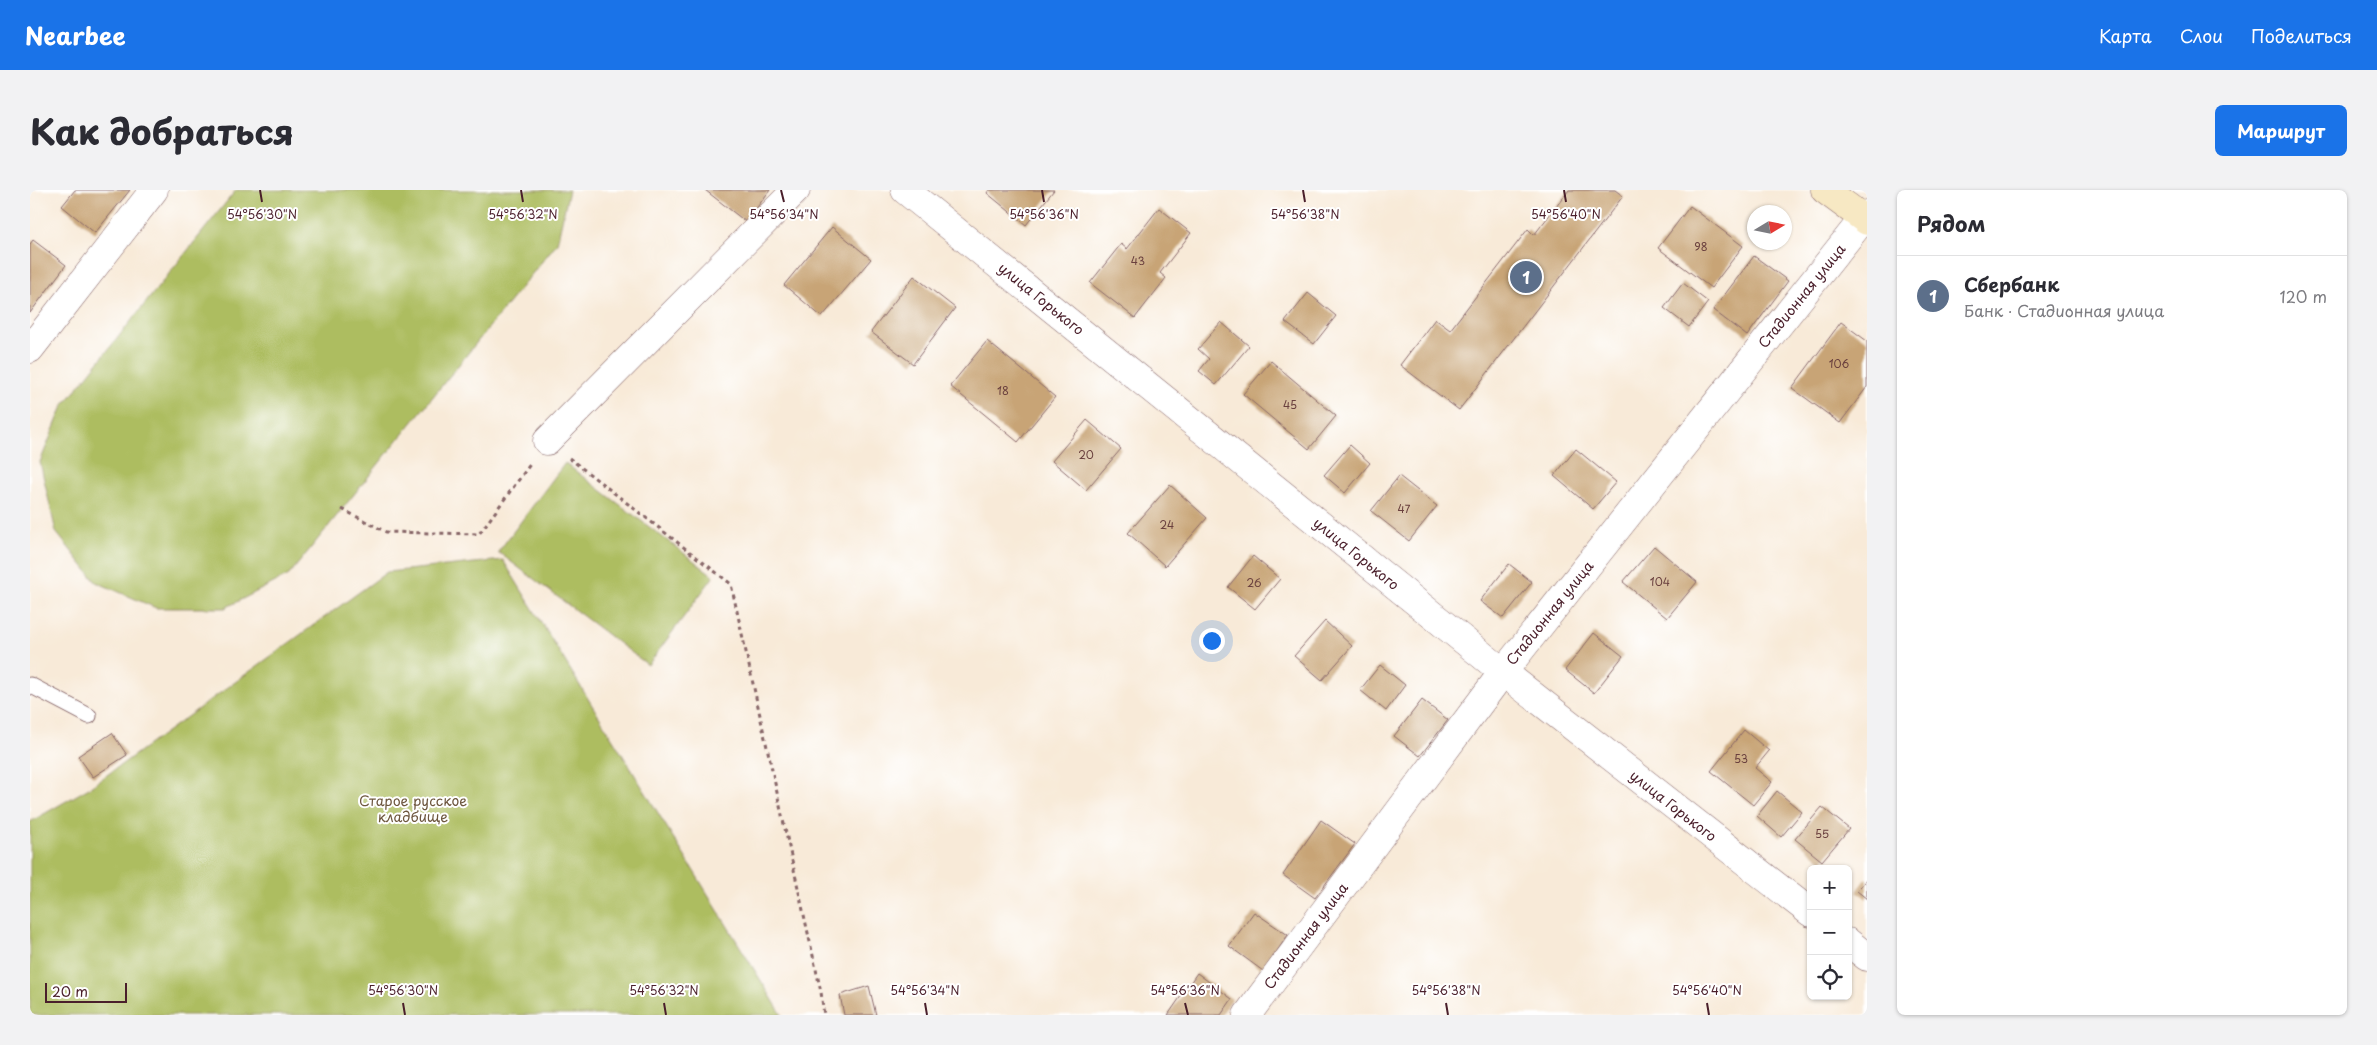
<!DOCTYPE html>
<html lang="ru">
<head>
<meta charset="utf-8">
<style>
  :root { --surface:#fff; --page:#f2f2f3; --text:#2b2b33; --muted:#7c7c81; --line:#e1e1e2; --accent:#1a73e8 }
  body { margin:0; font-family:"Playpen Sans",sans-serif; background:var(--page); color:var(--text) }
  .controls { position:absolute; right:15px; bottom:15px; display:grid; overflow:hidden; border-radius:8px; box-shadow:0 1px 4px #0004 }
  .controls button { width:45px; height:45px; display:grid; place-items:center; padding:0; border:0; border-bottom:1px solid var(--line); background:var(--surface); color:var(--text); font:25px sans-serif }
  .compass { position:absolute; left:1717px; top:15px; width:45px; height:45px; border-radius:50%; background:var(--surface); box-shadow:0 1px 4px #0004; rotate:80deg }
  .scale { position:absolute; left:15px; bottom:12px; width:82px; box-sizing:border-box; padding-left:5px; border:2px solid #4a1f2b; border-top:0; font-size:14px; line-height:18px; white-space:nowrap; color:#4a1f2b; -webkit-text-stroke:4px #fff; paint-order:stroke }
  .you { position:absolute; left:1181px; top:450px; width:18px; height:18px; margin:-12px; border:4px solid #fff; border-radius:50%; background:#1a73e8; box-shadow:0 0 0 8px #1a73e833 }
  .badge { display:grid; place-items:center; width:32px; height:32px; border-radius:50%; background:var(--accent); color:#fff; font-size:16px; font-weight:700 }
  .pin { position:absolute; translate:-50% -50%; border:2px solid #fff; box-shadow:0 1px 5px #0006 }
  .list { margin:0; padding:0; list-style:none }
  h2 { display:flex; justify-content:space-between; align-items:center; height:65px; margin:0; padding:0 20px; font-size:21px }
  h2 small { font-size:16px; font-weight:400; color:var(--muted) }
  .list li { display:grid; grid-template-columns:32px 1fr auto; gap:15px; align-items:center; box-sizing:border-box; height:80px; padding:0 20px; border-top:1px solid var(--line) }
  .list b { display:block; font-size:19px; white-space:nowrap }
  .list p { margin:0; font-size:16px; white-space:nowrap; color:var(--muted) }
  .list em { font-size:16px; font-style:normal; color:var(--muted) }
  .icon { flex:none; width:28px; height:28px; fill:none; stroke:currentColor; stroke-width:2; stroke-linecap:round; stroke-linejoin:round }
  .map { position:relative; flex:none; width:1837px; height:825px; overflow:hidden; border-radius:8px }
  header { display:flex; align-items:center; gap:30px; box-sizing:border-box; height:70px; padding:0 25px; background:var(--accent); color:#fff }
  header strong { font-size:24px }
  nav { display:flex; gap:28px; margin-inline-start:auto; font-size:18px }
  .intro { display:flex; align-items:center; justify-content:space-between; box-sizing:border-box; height:120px; padding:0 30px }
  h1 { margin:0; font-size:35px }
  .button { padding:12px 22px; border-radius:8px; background:var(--accent); color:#fff; font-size:18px; font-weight:700 }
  main { display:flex; gap:30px; padding:0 30px }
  aside { flex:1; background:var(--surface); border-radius:8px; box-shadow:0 1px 4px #0004 }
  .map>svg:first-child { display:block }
  .green { fill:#adbd60; stroke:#7c6e46 }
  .building { fill:#c8a476 }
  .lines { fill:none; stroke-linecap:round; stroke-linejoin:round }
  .service-casing { stroke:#876668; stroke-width:17 }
  .minor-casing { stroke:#876668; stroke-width:29 }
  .secondary-casing { stroke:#876668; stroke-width:29 }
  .path { stroke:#876668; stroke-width:3; stroke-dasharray:4 4; stroke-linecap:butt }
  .service { stroke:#fff; stroke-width:15 }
  .minor { stroke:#fff; stroke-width:28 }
  .secondary { stroke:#f7e8c3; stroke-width:28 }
  .ticks { fill:none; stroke:#4a1f2b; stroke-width:2 }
  .labels { text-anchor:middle; stroke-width:4; stroke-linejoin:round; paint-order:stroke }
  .number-label { font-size:11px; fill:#6a403e }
  .street-label { font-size:14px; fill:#4a1f2b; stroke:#fff }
  .park-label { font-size:14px; fill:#6d563e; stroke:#fff }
  .ticks-label { font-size:12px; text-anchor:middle; fill:#4a1f2b; stroke:#fff; stroke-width:4; stroke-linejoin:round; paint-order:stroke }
</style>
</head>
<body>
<header>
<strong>Nearbee</strong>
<nav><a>Карта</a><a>Слои</a><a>Поделиться</a></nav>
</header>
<div class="intro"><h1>Как добраться</h1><a class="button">Маршрут</a></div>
<main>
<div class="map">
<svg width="1837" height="825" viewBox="0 0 1837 825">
  <rect width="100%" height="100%" fill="#fff"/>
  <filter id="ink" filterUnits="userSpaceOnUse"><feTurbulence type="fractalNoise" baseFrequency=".02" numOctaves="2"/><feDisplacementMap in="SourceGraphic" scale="10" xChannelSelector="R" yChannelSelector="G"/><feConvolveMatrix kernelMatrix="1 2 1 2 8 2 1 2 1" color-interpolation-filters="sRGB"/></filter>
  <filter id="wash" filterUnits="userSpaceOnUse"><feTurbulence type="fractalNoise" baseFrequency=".0096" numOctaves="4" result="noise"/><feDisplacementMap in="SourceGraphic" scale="20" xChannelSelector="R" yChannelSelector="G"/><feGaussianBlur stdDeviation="1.12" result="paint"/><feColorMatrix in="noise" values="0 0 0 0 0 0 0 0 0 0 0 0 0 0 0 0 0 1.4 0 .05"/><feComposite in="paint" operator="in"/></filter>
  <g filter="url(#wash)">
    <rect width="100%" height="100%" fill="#f8ead8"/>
    <g class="green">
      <path d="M206,0H539L527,53L259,385L195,418H126L66,392L26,342L10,272L33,216Z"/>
      <path d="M535,273L684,386L618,475L468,362Z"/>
      <path d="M473,370L752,825H0V632L59,598L357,382Z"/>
    </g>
    <g id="blocks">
      <g class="building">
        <path d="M45,0H100L65,43L32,16Z"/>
        <path d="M675,0H740L716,32Z"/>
        <path d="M959,0H1024L996,35L957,3Z"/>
        <path d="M1539,0H1585L1593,6L1429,220L1370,175L1405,129L1420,140L1498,39L1504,45Z"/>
        <path d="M1660,16L1713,56L1681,98L1628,58Z"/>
        <path d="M1129,18L1161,43L1130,83L1136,88L1105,128L1060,93L1091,54L1097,59Z"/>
        <path d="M802,37L841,69L792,127L754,95Z"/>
        <path d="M3,50L36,75L0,123V54Z"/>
        <path d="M1724,66L1758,91L1717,146L1683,120Z"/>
        <path d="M884,86L925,118L883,174L841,142Z"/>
        <path d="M1653,93L1678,112L1659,137L1634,118Z"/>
        <path d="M1278,103L1306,126L1284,154L1255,132Z"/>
        <path d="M1191,132L1219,156L1186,195L1169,181L1179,169L1168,159Z"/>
        <path d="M1811,132L1837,151V197L1810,233L1762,198Z"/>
        <path d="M957,151L1025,207L988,252L920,196Z"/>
        <path d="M1241,171L1306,226L1279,259L1213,204Z"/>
        <path d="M1057,230L1091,259L1056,300L1022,271Z"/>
        <path d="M1320,255L1340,273L1315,303L1294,285Z"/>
        <path d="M1546,259L1586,292L1563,319L1524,286Z"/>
        <path d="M1369,286L1407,316L1379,351L1341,321Z"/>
        <path d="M1140,295L1177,328L1135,376L1098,343Z"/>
        <path d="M1624,356L1667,392L1637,428L1593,392Z"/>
        <path d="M1223,366L1250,389L1225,419L1198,397Z"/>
        <path d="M1479,374L1502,392L1473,428L1450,411Z"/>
        <path d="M1295,431L1322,456L1292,490L1264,466Z"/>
        <path d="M1564,443L1593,466L1564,503L1535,480Z"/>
        <path d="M1350,475L1375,495L1356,521L1330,500Z"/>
        <path d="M1392,510L1418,530L1390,566L1364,546Z"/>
        <path d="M1714,540L1739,561L1725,578L1742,592L1723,615L1681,581Z"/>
        <path d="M82,543L97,565L63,587L48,566Z"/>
        <path d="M1747,601L1772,622L1751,647L1727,626Z"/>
        <path d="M1792,617L1819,639L1792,671L1765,649Z"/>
        <path d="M1291,630L1325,654L1285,708L1253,685Z"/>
        <path d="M1837,688V709L1827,701Z"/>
        <path d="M1224,722L1258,745L1233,781L1199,756Z"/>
        <path d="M1167,783L1202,809L1191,825H1138Z"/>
        <path d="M839,796L846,825H814L810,805Z"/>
      </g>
    </g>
  </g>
  <g filter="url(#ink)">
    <use href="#blocks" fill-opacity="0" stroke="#876668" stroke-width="1"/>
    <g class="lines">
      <defs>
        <path id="service" d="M0,495L59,526"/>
        <g id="minor">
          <path d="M875,0L1473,482L1781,723"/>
          <path d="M0,159L124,0"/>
          <path d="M517,251L766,0"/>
          <path d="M1818,752L1837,767"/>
          <path d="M1217,825L1473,482L1837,24"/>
        </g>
        <path id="secondary" d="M1795,0L1837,31"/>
      </defs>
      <use href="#service" class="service-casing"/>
      <use href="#minor" class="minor-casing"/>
      <use href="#secondary" class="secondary-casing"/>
      <g class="path">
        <path d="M539,268L701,394L791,802L794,825"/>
        <path d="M312,319L356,342L449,344L501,273"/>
      </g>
      <use href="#service" class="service"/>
      <use href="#minor" class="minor"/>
      <use href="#secondary" class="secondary"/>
    </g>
  </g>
  <path class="ticks" d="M230,0L232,12M491,0L493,12M751,0L754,12M1012,0L1014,12M1273,0L1275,12M1534,0L1536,12M373,813L375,825M634,813L636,825M895,813L897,825M1155,813L1158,825M1416,813L1418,825M1677,813L1679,825"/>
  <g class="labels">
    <g class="number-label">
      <text x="1671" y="61">98</text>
      <text x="1108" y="75">43</text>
      <text x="1809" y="178">106</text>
      <text x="973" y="205">18</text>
      <text x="1260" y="219">45</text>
      <text x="1056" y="269">20</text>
      <text x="1374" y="323">47</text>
      <text x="1137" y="339">24</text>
      <text x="1630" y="396">104</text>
      <text x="1224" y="397">26</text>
      <text x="1711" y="573">53</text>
      <text x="1792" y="648">55</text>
    </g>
    <g class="street-label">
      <text transform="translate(1772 106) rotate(-51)" y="5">Стадионная улица</text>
      <text transform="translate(1011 109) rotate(39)" y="5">улица Горького</text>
      <text transform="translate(1326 364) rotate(39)" y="5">улица Горького</text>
      <text transform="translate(1520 423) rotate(-51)" y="5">Стадионная улица</text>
      <text transform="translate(1643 616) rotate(38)" y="5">улица Горького</text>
      <text transform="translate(1276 746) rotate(-53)" y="5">Стадионная улица</text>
    </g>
    <g class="park-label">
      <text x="383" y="616">Старое русское<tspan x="383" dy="16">кладбище</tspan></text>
    </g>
  </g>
  <g class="ticks-label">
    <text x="232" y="29">54°56'30"N</text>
    <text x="493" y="29">54°56'32"N</text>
    <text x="754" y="29">54°56'34"N</text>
    <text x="1014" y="29">54°56'36"N</text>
    <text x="1275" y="29">54°56'38"N</text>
    <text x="1536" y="29">54°56'40"N</text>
    <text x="373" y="805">54°56'30"N</text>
    <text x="634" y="805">54°56'32"N</text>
    <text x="895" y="805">54°56'34"N</text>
    <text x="1155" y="805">54°56'36"N</text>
    <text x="1416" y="805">54°56'38"N</text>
    <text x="1677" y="805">54°56'40"N</text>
  </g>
</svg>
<div class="controls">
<button>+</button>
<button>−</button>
<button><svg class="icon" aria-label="locate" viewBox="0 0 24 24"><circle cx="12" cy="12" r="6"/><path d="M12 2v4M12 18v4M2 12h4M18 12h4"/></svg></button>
</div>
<svg class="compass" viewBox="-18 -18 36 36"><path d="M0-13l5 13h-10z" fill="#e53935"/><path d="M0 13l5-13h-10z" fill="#7c7c81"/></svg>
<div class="scale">20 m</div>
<div class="you"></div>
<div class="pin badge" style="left:1496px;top:87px;background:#5c6f8a">1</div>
</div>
<aside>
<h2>Рядом<small></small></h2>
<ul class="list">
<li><span class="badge" style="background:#5c6f8a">1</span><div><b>Сбербанк</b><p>Банк · Стадионная улица</p></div><em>120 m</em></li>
</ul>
</aside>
</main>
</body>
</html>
